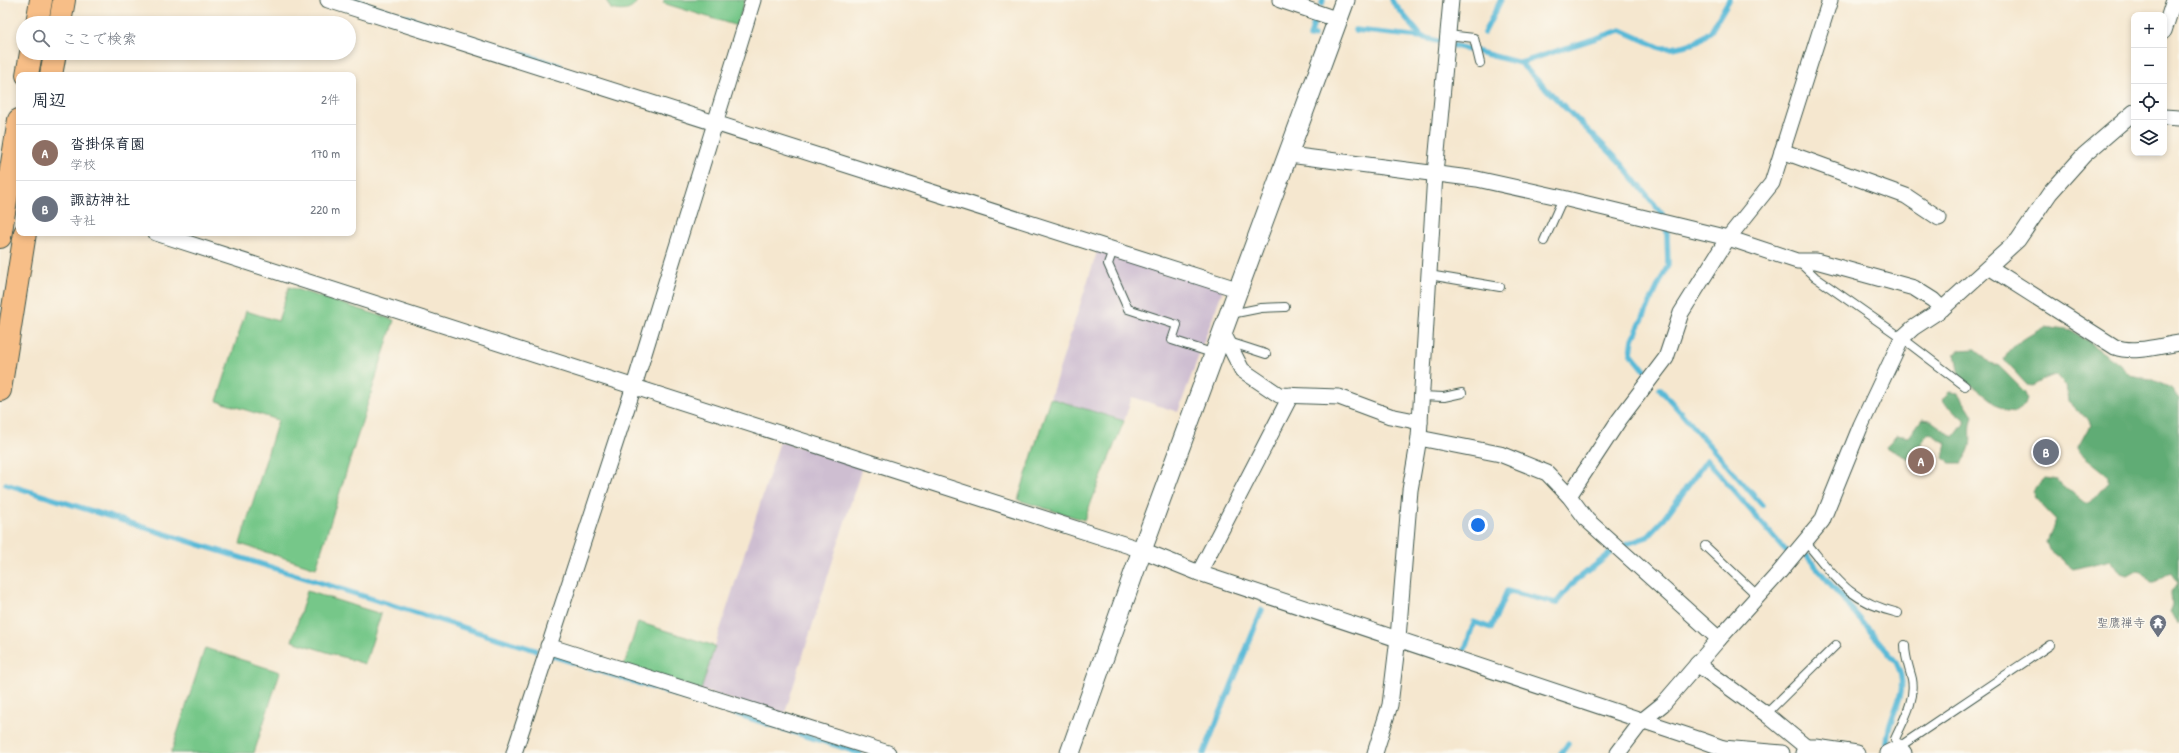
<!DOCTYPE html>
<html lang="ja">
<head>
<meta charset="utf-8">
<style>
  :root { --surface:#fff; --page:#f6f6f7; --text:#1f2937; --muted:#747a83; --line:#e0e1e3; --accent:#d1495b }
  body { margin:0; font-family:"Patrick Hand","Klee One",sans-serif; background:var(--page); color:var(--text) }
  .controls { position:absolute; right:12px; top:12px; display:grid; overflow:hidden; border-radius:8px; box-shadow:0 2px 6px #0003 }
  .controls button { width:36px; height:36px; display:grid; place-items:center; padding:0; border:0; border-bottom:1px solid var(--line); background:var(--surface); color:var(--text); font:20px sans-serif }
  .you { position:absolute; left:1478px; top:525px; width:14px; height:14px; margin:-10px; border:3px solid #fff; border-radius:50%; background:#1a73e8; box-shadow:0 0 0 6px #1a73e833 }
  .badge { display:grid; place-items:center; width:26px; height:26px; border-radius:50%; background:var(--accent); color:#fff; font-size:13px; font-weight:700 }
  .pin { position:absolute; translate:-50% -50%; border:2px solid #fff; box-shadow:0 1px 4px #0006 }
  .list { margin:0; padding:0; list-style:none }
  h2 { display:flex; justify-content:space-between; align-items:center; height:52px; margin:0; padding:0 16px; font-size:17px }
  h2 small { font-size:13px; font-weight:400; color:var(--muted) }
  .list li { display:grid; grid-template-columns:26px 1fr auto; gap:12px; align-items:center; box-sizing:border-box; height:56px; padding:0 16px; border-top:1px solid var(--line) }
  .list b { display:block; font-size:15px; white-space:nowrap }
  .list p { margin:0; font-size:13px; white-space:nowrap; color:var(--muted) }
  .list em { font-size:13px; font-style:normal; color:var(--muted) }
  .icon { flex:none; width:22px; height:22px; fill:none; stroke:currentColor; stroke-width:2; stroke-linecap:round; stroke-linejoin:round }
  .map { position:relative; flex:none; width:2179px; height:753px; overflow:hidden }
  .search { position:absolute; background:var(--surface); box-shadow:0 2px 6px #0003; left:16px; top:16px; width:340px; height:44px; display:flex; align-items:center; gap:10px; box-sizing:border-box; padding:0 14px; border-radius:22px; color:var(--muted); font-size:15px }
  .panel { position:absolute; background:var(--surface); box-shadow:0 2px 6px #0003; left:16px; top:72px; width:340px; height:164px; border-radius:8px }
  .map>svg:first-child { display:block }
  .industrial { fill:#cebed1 }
  .green { fill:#76c789; stroke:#4a825e }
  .forest { fill:#60ac75; stroke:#407454 }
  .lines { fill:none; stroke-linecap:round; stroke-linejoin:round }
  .stream { stroke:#59b9d7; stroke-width:5.5 }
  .service-casing { stroke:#3f564b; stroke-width:10 }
  .minor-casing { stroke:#3f564b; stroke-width:17 }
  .tertiary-casing { stroke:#3f564b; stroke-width:21 }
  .primary-casing { stroke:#3f564b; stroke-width:24 }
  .service { stroke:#fff; stroke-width:8 }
  .minor { stroke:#fff; stroke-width:15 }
  .tertiary { stroke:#fff; stroke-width:19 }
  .primary { stroke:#f7be87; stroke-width:22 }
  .labels { text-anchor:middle; stroke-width:3; stroke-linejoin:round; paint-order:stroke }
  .worship-label { font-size:12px; fill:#5b616d; stroke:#fbf7ec; text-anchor:end }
</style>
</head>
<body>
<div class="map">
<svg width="2179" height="753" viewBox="0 0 2179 753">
  <rect width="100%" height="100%" fill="#fbf7ec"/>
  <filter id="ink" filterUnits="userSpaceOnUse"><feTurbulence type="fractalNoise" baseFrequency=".025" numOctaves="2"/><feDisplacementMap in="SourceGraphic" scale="8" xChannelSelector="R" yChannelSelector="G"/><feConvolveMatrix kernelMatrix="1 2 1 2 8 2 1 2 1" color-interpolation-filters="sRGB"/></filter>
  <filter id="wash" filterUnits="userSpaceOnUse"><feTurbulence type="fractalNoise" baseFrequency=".012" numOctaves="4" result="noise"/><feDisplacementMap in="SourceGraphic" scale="16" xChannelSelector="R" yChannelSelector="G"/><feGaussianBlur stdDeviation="0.9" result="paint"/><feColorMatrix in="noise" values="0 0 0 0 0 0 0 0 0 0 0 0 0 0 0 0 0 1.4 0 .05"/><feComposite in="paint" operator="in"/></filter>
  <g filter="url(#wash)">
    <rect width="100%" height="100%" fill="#f5e7cf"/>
    <g class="industrial">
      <path d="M1098,249L1223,289L1178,412L1132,397L1124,421L1050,398Z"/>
      <path d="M780,441L862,467L784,716L701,690Z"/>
    </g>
    <g class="green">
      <path d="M606,0H637C633,12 622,12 611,9Z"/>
      <path d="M664,0H745L737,26L663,3Z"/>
      <path d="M289,287L394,320L316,568L240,544L278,420L217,401L246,311L278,321Z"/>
      <path d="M1050,398L1124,421L1084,520L1018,500Z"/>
      <path d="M307,591L381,614L365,664L292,641Z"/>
      <path d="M638,622L715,646L701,690L624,666Z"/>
      <path d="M205,648L280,672L254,753H171Z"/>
    </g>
    <g class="forest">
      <path d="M2044,327L2073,331L2119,364L2130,375L2150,379L2171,388L2179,399V624L2169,613L2172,606L2171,593L2178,583L2170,572L2154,582H2151L2142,571L2138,570L2127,576L2121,574L2111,560L2074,569L2050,550L2047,541L2056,520L2035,498L2032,492L2045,478L2057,480L2086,504L2091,502L2108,482V475L2079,452L2078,447L2090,425L2087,419L2068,401L2066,386L2056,376L2048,377L2031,386L2027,385L2004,360C2011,344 2029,336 2044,327Z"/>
      <path d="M1975,349L1990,363L1999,366L2025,392L2027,399L2025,405L2015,412L2006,411L1959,376L1955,354L1960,350Z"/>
      <path d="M1949,392L1958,393L1973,416C1966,437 1978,441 1961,463H1950L1943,458L1946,443L1929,433L1927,434L1911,460L1887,448L1886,446L1897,435L1909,437L1922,419L1930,420L1954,437L1966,421L1944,403L1943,398Z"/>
    </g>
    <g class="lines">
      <g class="stream">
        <path d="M353,0L560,66"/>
        <path d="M1391,0L1422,37"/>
        <path d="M1322,4L1323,0"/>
        <path d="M1355,30L1422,37L1520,63L1622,164L1662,214L1667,233L1668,265L1633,339L1631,353L1647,373"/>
        <path d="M1484,33L1501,0"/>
        <path d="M1314,36L1310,37L1314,23"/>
        <path d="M1520,63L1621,30L1661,48H1673L1695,43L1711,31L1729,0"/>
        <path d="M1660,389L1762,505"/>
        <path d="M6,484L535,650"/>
        <path d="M1627,544L1647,537L1662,521L1707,460L1786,551"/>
        <path d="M1807,556L1896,662C1913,695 1887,712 1887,744"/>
        <path d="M1465,649L1474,622L1491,628L1507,591L1556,603L1573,583L1612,552"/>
        <path d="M553,656L860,753"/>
        <path d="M1204,753L1262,610"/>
        <path d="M1561,753L1568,744"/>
      </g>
    </g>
  </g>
  <g filter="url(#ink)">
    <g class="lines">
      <defs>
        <g id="service">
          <path d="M1448,35L1474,38L1480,63"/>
          <path d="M1544,241L1563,198"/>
          <path d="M1113,250L1108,264L1128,309L1177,325L1172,340L1215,354"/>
          <path d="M1798,261L1815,277L1902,338L1965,386"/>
          <path d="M1429,275L1500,287"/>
          <path d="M1231,314L1261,308L1285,307"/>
          <path d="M1229,342L1266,354"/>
          <path d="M1421,396L1444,397L1462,393"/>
          <path d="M1805,541C1836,578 1848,601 1898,613"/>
          <path d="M1705,546L1758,596"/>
          <path d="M1905,645C1905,658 1909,667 1912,679C1916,700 1903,721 1895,739L1899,747L2050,645"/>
          <path d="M1766,714L1836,645"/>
        </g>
        <g id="minor">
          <path d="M328,0L1240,290"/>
          <path d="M1280,0L1339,20"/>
          <path d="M2164,31L2174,0"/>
          <path d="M2164,117L2179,118"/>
          <path d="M1782,151L1906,196L1939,218"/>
          <path d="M1289,155L1477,179L1563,198L1728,238L1797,261H1816L1914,288L1933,300L1942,309"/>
          <path d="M156,233L1142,550L1199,573L1701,740L1723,748L1727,753"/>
          <path d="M1989,267L2115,347C2134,354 2159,346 2179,343"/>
          <path d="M1223,333L1242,370L1279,395L1339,397L1390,416L1420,422"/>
          <path d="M1419,438L1500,454L1547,473L1569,496L1587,520L1719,639"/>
          <path d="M1569,496L1619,420L1666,358L1681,313L1728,238L1772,183L1830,0"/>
          <path d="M1199,573L1291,395"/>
          <path d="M548,646L888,753"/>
          <path d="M1697,664L1766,714L1806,747"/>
          <path d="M1723,748L1782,753"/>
          <path d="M514,753L634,386L753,0"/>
          <path d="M1375,753L1390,705L1398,638L1410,490L1419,438L1435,174L1451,0"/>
          <path d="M1618,753L1643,720L1663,704L1719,639L1777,575L1822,521L1861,425L1902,338L1913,328L1942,309L2018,240L2050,193L2084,155L2134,112"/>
          <path d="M1803,753L1806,747H1816L1857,753"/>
          <path d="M1887,753L1899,747L1904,753"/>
        </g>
        <path id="tertiary" d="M1070,753L1142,550L1345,0"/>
        <g id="primary">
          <path d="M37,23L41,0"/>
          <path d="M60,23L64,0"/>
          <path d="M27,75L31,53"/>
          <path d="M51,75L55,53"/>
          <path d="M0,237L19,120"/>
          <path d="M0,390L25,233"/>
        </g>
      </defs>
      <use href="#service" class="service-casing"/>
      <use href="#minor" class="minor-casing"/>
      <use href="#tertiary" class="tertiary-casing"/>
      <use href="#primary" class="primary-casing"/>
      <use href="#service" class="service"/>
      <use href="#minor" class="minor"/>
      <use href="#tertiary" class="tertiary"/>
      <use href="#primary" class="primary"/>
    </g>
  </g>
  <defs>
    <symbol id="temple-pin" viewBox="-11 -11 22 30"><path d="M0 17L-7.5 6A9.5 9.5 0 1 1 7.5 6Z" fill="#6b7280" stroke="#fbf7ec"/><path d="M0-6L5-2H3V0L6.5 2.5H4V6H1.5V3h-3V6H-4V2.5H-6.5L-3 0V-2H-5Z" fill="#fff"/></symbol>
  </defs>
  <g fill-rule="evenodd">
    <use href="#temple-pin" x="2148" y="613" width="20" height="27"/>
  </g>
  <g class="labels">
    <g class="worship-label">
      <text x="2145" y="627">聖鷹禅寺</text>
    </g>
  </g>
</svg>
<div class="controls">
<button>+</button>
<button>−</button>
<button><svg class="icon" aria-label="locate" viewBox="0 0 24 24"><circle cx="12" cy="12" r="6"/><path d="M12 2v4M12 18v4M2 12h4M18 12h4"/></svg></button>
<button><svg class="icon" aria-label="layers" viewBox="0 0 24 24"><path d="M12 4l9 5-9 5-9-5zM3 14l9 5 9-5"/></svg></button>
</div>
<div class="you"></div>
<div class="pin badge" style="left:1921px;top:461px;background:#8d6e63">A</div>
<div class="pin badge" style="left:2046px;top:452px;background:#6b7280">B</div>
<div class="search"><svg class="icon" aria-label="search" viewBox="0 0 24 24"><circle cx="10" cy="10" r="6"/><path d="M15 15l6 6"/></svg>ここで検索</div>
<section class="panel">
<h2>周辺<small>2件</small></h2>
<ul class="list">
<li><span class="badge" style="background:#8d6e63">A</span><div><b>沓掛保育園</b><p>学校</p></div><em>170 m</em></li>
<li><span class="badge" style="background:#6b7280">B</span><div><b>諏訪神社</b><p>寺社</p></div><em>220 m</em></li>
</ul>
</section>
</div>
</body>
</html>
